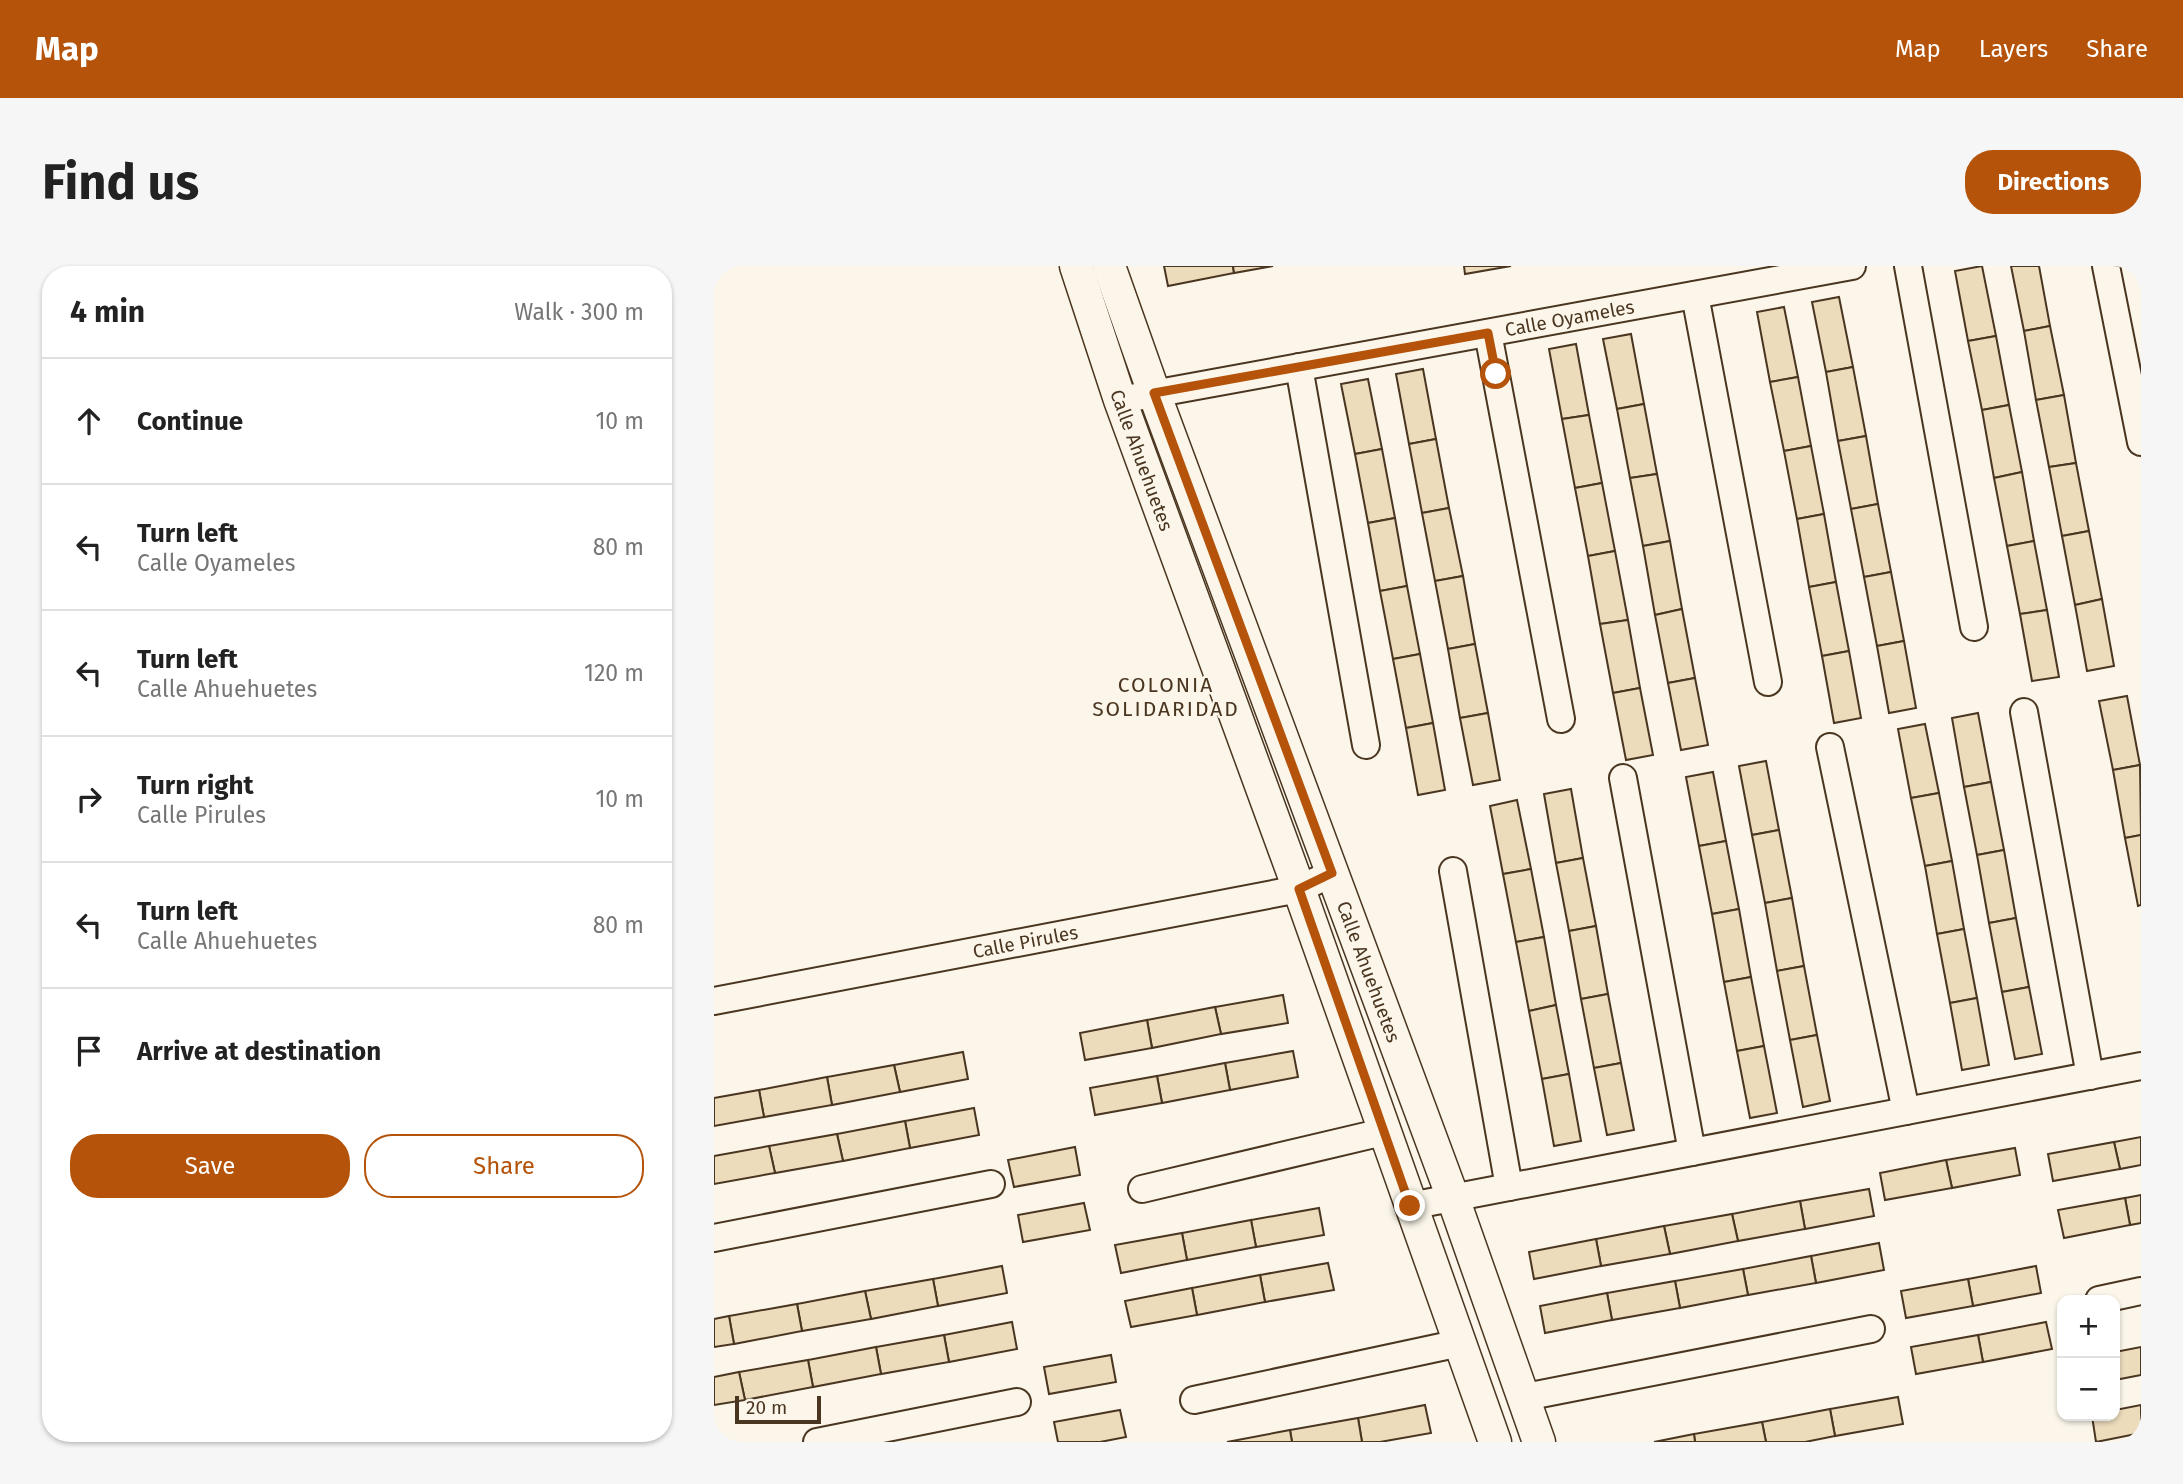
<!DOCTYPE html>
<html lang="en">
<head>
<meta charset="utf-8">
<style>
  :root { --surface:#fff; --page:#f6f6f6; --text:#222; --muted:#767676; --line:#e0e0e0; --accent:#b45309 }
  body { margin:0; font-family:"Fira Sans",sans-serif; background:var(--page); color:var(--text) }
  .controls { position:absolute; right:21px; bottom:21px; display:grid; overflow:hidden; border-radius:14px; box-shadow:0 2px 5px #0004 }
  .controls button { width:63px; height:63px; display:grid; place-items:center; padding:0; border:0; border-bottom:2px solid var(--line); background:var(--surface); color:var(--text); font:35px sans-serif }
  .scale { position:absolute; left:21px; bottom:18px; width:86px; box-sizing:border-box; padding-left:7px; border:4px solid #4a3520; border-top:0; font-size:19px; line-height:24px; white-space:nowrap; color:#4a3520; -webkit-text-stroke:5px #fbf6e9; paint-order:stroke }
  .stop { position:absolute; width:21px; height:21px; margin:-16px; border:5px solid #b45309; border-radius:50%; background:#fff }
  .stop.end { background:#b45309; border-color:#fff; box-shadow:0 2px 7px #0008 }
  .list { margin:0; padding:0; list-style:none }
  h2 { display:flex; justify-content:space-between; align-items:center; height:91px; margin:0; padding:0 28px; font-size:30px }
  h2 small { font-size:23px; font-weight:400; color:var(--muted) }
  .list li { display:grid; grid-template-columns:46px 1fr auto; gap:21px; align-items:center; box-sizing:border-box; height:126px; padding:0 28px; border-top:2px solid var(--line) }
  .list b { display:block; font-size:26px; white-space:nowrap }
  .list p { margin:0; font-size:23px; white-space:nowrap; color:var(--muted) }
  .list em { font-size:23px; font-style:normal; color:var(--muted) }
  .actions { display:flex; gap:14px; padding:21px 28px }
  .actions a { flex:1; padding:16px 0; border:2px solid var(--accent); border-radius:28px; text-align:center; font-size:24px; color:var(--accent) }
  .actions .main { background:var(--accent); color:#fff }
  .icon { flex:none; width:38px; height:38px; fill:none; stroke:currentColor; stroke-width:2; stroke-linecap:round; stroke-linejoin:round }
  .map { position:relative; flex:none; width:1427px; height:1176px; overflow:hidden; border-radius:28px }
  header { display:flex; align-items:center; gap:42px; box-sizing:border-box; height:98px; padding:0 35px; background:var(--accent); color:#fff }
  header strong { font-size:33px }
  nav { display:flex; gap:38px; margin-inline-start:auto; font-size:24px }
  .intro { display:flex; align-items:center; justify-content:space-between; box-sizing:border-box; height:168px; padding:0 42px }
  h1 { margin:0; font-size:49px }
  .button { padding:18px 32px; border-radius:28px; background:var(--accent); color:#fff; font-size:24px; font-weight:700 }
  main { display:flex; gap:42px; padding:0 42px }
  aside { flex:1; background:var(--surface); border-radius:28px; box-shadow:0 2px 5px #0004 }
  .map>svg:first-child { display:block }
  .building { fill:#ecdcbc; stroke:#4a3520; stroke-width:2 }
  .lines { fill:none; stroke-linecap:round; stroke-linejoin:round }
  .minor-casing { stroke:#4a3520; stroke-width:30 }
  .tertiary-casing { stroke:#4a3520; stroke-width:35 }
  .minor { stroke:#fbf6e9; stroke-width:26 }
  .tertiary { stroke:#fbf6e9; stroke-width:32 }
  .route { stroke:#b45309; stroke-width:9 }
  .labels { text-anchor:middle; stroke-width:5; stroke-linejoin:round; paint-order:stroke }
  .street-label { font-size:19px; fill:#4a3520; stroke:#fbf6e9 }
  .neighbourhood-label { font-size:21px; letter-spacing:2px; fill:#4a3520; stroke:#fbf6e9 }
</style>
</head>
<body>
<header>
<strong>Map</strong>
<nav><a>Map</a><a>Layers</a><a>Share</a></nav>
</header>
<div class="intro"><h1>Find us</h1><a class="button">Directions</a></div>
<main>
<aside>
<h2>4 min<small>Walk · 300 m</small></h2>
<ul class="list">
<li><svg class="icon" aria-label="ahead" viewBox="0 0 24 24"><path d="M12 20V5M6 11l6-6 6 6"/></svg><div><b>Continue</b></div><em>10 m</em></li>
<li><svg class="icon" aria-label="left" viewBox="0 0 24 24"><path d="M17 20v-9H6M10 6l-5 5 5 5"/></svg><div><b>Turn left</b><p>Calle Oyameles</p></div><em>80 m</em></li>
<li><svg class="icon" aria-label="left" viewBox="0 0 24 24"><path d="M17 20v-9H6M10 6l-5 5 5 5"/></svg><div><b>Turn left</b><p>Calle Ahuehuetes</p></div><em>120 m</em></li>
<li><svg class="icon" aria-label="right" viewBox="0 0 24 24"><path d="M7 20v-9h11M14 6l5 5-5 5"/></svg><div><b>Turn right</b><p>Calle Pirules</p></div><em>10 m</em></li>
<li><svg class="icon" aria-label="left" viewBox="0 0 24 24"><path d="M17 20v-9H6M10 6l-5 5 5 5"/></svg><div><b>Turn left</b><p>Calle Ahuehuetes</p></div><em>80 m</em></li>
<li><svg class="icon" aria-label="arrive" viewBox="0 0 24 24"><path d="M6 21V4h12l-3 4 3 4H6"/></svg><div><b>Arrive at destination</b></div></li>
</ul>
<div class="actions"><a class="main">Save</a><a>Share</a></div>
</aside>
<div class="map">
<svg width="1427" height="1176" viewBox="0 0 1427 1176">
  <rect width="100%" height="100%" fill="#fbf6e9"/>
  <g class="building">
    <path d="M450,0H519L520,7L454,20Z"/>
    <path d="M519,0H559L520,7Z"/>
    <path d="M750,0H797L751,8Z"/>
    <path d="M1268,0L1282,70L1254,75L1241,5Z"/>
    <path d="M1297,0H1325L1336,60L1310,65Z"/>
    <path d="M1125,31L1139,101L1112,106L1098,36Z"/>
    <path d="M1070,41L1084,111L1056,116L1043,46Z"/>
    <path d="M1336,60L1350,129L1322,134L1310,65Z"/>
    <path d="M917,68L930,138L903,143L889,73Z"/>
    <path d="M1282,70L1295,139L1268,144L1254,75Z"/>
    <path d="M862,78L875,149L848,153L835,83Z"/>
    <path d="M1139,101L1152,170L1124,175L1112,106Z"/>
    <path d="M709,103L722,173L695,178L682,108Z"/>
    <path d="M1084,111L1097,180L1070,185L1056,116Z"/>
    <path d="M654,113L668,183L641,188L627,118Z"/>
    <path d="M1350,129L1362,197L1335,201L1322,134Z"/>
    <path d="M930,138L943,208L916,212L903,143Z"/>
    <path d="M1295,139L1308,206L1280,212L1268,144Z"/>
    <path d="M875,149L888,217L861,222L848,153Z"/>
    <path d="M1152,170L1164,238L1137,243L1124,175Z"/>
    <path d="M722,173L735,242L708,247L695,178Z"/>
    <path d="M1097,180L1110,248L1083,253L1070,185Z"/>
    <path d="M668,183L681,252L654,257L641,188Z"/>
    <path d="M1362,197L1375,265L1348,270L1335,201Z"/>
    <path d="M1308,206L1320,275L1293,280L1280,212Z"/>
    <path d="M943,208L956,275L929,280L916,212Z"/>
    <path d="M888,217L901,285L874,290L861,222Z"/>
    <path d="M1164,238L1177,306L1150,311L1137,243Z"/>
    <path d="M735,242L749,310L721,315L708,247Z"/>
    <path d="M1110,248L1122,316L1095,321L1083,253Z"/>
    <path d="M681,252L693,320L666,325L654,257Z"/>
    <path d="M1375,265L1388,333L1361,339L1348,270Z"/>
    <path d="M956,275L968,343L941,349L929,280Z"/>
    <path d="M1320,275L1333,344L1306,348L1293,280Z"/>
    <path d="M901,285L914,354L886,358L874,290Z"/>
    <path d="M1177,306L1190,375L1163,380L1150,311Z"/>
    <path d="M749,310L761,378L734,383L721,315Z"/>
    <path d="M1122,316L1135,385L1108,390L1095,321Z"/>
    <path d="M693,320L706,388L679,393L666,325Z"/>
    <path d="M1388,333L1400,400L1373,405L1361,339Z"/>
    <path d="M968,343L981,412L954,417L941,349Z"/>
    <path d="M1333,344L1345,411L1318,415L1306,348Z"/>
    <path d="M914,354L926,422L899,427L886,358Z"/>
    <path d="M1190,375L1202,442L1175,447L1163,380Z"/>
    <path d="M761,378L774,447L746,452L734,383Z"/>
    <path d="M1135,385L1147,452L1120,457L1108,390Z"/>
    <path d="M706,388L719,457L692,462L679,393Z"/>
    <path d="M981,412L994,479L967,484L954,417Z"/>
    <path d="M926,422L939,489L912,494L899,427Z"/>
    <path d="M1413,430L1426,499L1399,504L1385,435Z"/>
    <path d="M774,447L786,514L759,519L746,452Z"/>
    <path d="M1264,447L1277,516L1250,521L1238,452Z"/>
    <path d="M719,457L731,524L704,529L692,462Z"/>
    <path d="M1211,458L1225,527L1197,532L1184,463Z"/>
    <path d="M1052,495L1065,564L1038,569L1025,500Z"/>
    <path d="M1426,499L1427,569L1411,572L1399,504Z"/>
    <path d="M999,506L1012,575L985,580L972,511Z"/>
    <path d="M1277,516L1290,584L1263,589L1250,521Z"/>
    <path d="M857,523L869,592L842,597L830,528Z"/>
    <path d="M1225,527L1238,595L1211,600L1197,532Z"/>
    <path d="M803,534L817,603L789,608L776,540Z"/>
    <path d="M1065,564L1078,632L1051,637L1038,569Z"/>
    <path d="M1427,569V639L1424,640L1411,572Z"/>
    <path d="M1012,575L1025,643L998,648L985,580Z"/>
    <path d="M1290,584L1302,652L1275,657L1263,589Z"/>
    <path d="M869,592L882,660L855,665L842,597Z"/>
    <path d="M1238,595L1250,663L1223,668L1211,600Z"/>
    <path d="M817,603L830,671L802,676L789,608Z"/>
    <path d="M1078,632L1090,700L1063,705L1051,637Z"/>
    <path d="M1025,643L1037,711L1010,716L998,648Z"/>
    <path d="M1302,652L1315,721L1288,726L1275,657Z"/>
    <path d="M882,660L894,728L867,733L855,665Z"/>
    <path d="M1250,663L1263,732L1236,737L1223,668Z"/>
    <path d="M830,671L842,739L815,745L802,676Z"/>
    <path d="M1090,700L1103,769L1076,774L1063,705Z"/>
    <path d="M1037,711L1050,780L1023,785L1010,716Z"/>
    <path d="M1315,721L1328,788L1301,793L1288,726Z"/>
    <path d="M894,728L907,797L880,802L867,733Z"/>
    <path d="M569,729L574,757L507,768L501,741Z"/>
    <path d="M1263,732L1275,799L1248,804L1236,737Z"/>
    <path d="M842,739L855,808L828,813L815,745Z"/>
    <path d="M501,741L507,768L438,782L433,754Z"/>
    <path d="M433,754L438,782L371,794L366,767Z"/>
    <path d="M1103,769L1116,835L1089,841L1076,774Z"/>
    <path d="M1050,780L1063,847L1036,852L1023,785Z"/>
    <path d="M579,785L584,811L516,824L511,797Z"/>
    <path d="M249,786L254,813L186,826L180,799Z"/>
    <path d="M511,797L516,824L448,837L443,810Z"/>
    <path d="M907,797L920,864L893,869L880,802Z"/>
    <path d="M180,799L186,826L118,839L113,811Z"/>
    <path d="M855,808L867,875L840,880L828,813Z"/>
    <path d="M443,810L448,837L381,849L376,822Z"/>
    <path d="M113,811L118,839L50,851L45,824Z"/>
    <path d="M45,824L50,851L0,860V832Z"/>
    <path d="M260,842L265,869L196,882L191,855Z"/>
    <path d="M191,855L196,882L129,895L123,868Z"/>
    <path d="M123,868L129,895L61,907L55,880Z"/>
    <path d="M1427,871V899L1406,903L1400,876Z"/>
    <path d="M1400,876L1406,903L1339,915L1334,888Z"/>
    <path d="M55,880L61,907L0,918V890Z"/>
    <path d="M361,881L366,909L300,921L294,894Z"/>
    <path d="M1301,882L1306,909L1238,922L1232,894Z"/>
    <path d="M1232,894L1238,922L1171,934L1166,907Z"/>
    <path d="M1155,923L1160,950L1091,963L1086,935Z"/>
    <path d="M1427,929V957L1416,959L1411,932Z"/>
    <path d="M1411,932L1416,959L1350,972L1344,944Z"/>
    <path d="M1086,935L1091,963L1024,975L1018,948Z"/>
    <path d="M370,937L376,964L309,976L304,949Z"/>
    <path d="M605,942L610,969L542,981L537,954Z"/>
    <path d="M1018,948L1024,975L956,988L950,960Z"/>
    <path d="M537,954L542,981L473,994L468,967Z"/>
    <path d="M950,960L956,988L887,1000L882,973Z"/>
    <path d="M468,967L473,994L407,1007L401,979Z"/>
    <path d="M882,973L887,1000L820,1013L815,986Z"/>
    <path d="M1165,977L1170,1004L1102,1017L1097,990Z"/>
    <path d="M1097,990L1102,1017L1034,1029L1029,1003Z"/>
    <path d="M614,997L620,1024L551,1036L546,1009Z"/>
    <path d="M288,1000L293,1027L224,1040L219,1013Z"/>
    <path d="M1322,1000L1327,1027L1259,1040L1254,1013Z"/>
    <path d="M1029,1003L1034,1029L966,1042L961,1015Z"/>
    <path d="M546,1009L551,1036L483,1049L478,1022Z"/>
    <path d="M219,1013L224,1040L157,1053L151,1025Z"/>
    <path d="M1254,1013L1259,1040L1192,1052L1187,1025Z"/>
    <path d="M961,1015L966,1042L898,1054L893,1027Z"/>
    <path d="M478,1022L483,1049L417,1061L411,1035Z"/>
    <path d="M151,1025L157,1053L88,1065L83,1038Z"/>
    <path d="M893,1027L898,1054L831,1067L826,1040Z"/>
    <path d="M83,1038L88,1065L20,1078L15,1050Z"/>
    <path d="M15,1050L20,1078L0,1081V1053Z"/>
    <path d="M298,1056L303,1083L235,1096L230,1069Z"/>
    <path d="M1332,1056L1338,1083L1269,1096L1264,1069Z"/>
    <path d="M230,1069L235,1096L167,1108L162,1081Z"/>
    <path d="M1264,1069L1269,1096L1202,1108L1197,1081Z"/>
    <path d="M162,1081L167,1108L99,1121L94,1094Z"/>
    <path d="M1427,1081V1109L1401,1114V1086Z"/>
    <path d="M397,1089L402,1116L335,1128L330,1101Z"/>
    <path d="M94,1094L99,1121L31,1134L25,1106Z"/>
    <path d="M25,1106L31,1134L0,1139V1111Z"/>
    <path d="M1184,1131L1189,1158L1121,1170L1116,1143Z"/>
    <path d="M711,1139L717,1167L666,1176H648L644,1152Z"/>
    <path d="M1427,1139V1167L1382,1176L1378,1150H1401V1144Z"/>
    <path d="M1116,1143L1121,1170L1091,1176H1052L1048,1156Z"/>
    <path d="M406,1144L412,1171L386,1176H344L340,1156Z"/>
    <path d="M644,1152L648,1176H578L576,1164Z"/>
    <path d="M1048,1156L1052,1176H981L980,1168Z"/>
    <path d="M576,1164L578,1176H513Z"/>
    <path d="M980,1168L981,1176H940Z"/>
  </g>
  <g class="lines">
    <defs>
      <g id="minor">
        <path d="M1194,0L1260,361"/>
        <path d="M1392,0L1427,176"/>
        <path d="M981,29L1054,416"/>
        <path d="M774,67L847,453"/>
        <path d="M585,101L652,479"/>
        <path id="s1" d="M406,134L1138,0"/>
        <path d="M1310,446L1376,810"/>
        <path d="M1116,481L1192,845"/>
        <path d="M909,512L978,886"/>
        <path d="M739,605L795,921"/>
        <path id="s2" d="M0,735L585,623L619,607"/>
        <path d="M428,923L669,866"/>
        <path d="M696,940L1427,800"/>
        <path d="M0,972L277,918"/>
        <path d="M1385,1034L1427,1025"/>
        <path d="M811,1131L1157,1063"/>
        <path d="M480,1134L746,1077"/>
        <path d="M103,1176L303,1136"/>
      </g>
      <g id="tertiary">
        <path id="s3" d="M362,0L406,134L585,623L781,1176"/>
        <path id="s4" d="M395,0L440,127L739,932L825,1176"/>
      </g>
    </defs>
    <use href="#minor" class="minor-casing"/>
    <use href="#tertiary" class="tertiary-casing"/>
    <use href="#minor" class="minor"/>
    <use href="#tertiary" class="tertiary"/>
  </g>
  <g class="lines">
    <path class="route" d="M696,940L585,623L618,607L440,127L774,67L782,108"/>
  </g>
  <g class="labels">
    <g class="street-label">
      <text dy="7" stroke="none"><textPath href="#s1" startOffset="457">Calle Oyameles</textPath></text>
      <text dy="7" stroke="none"><textPath href="#s3" startOffset="205">Calle Ahuehuetes</textPath></text>
      <text dy="7" stroke="none"><textPath href="#s2" startOffset="317">Calle Pirules</textPath></text>
      <text dy="7" stroke="none"><textPath href="#s4" startOffset="752">Calle Ahuehuetes</textPath></text>
    </g>
    <g class="neighbourhood-label">
      <text x="452" y="426">COLONIA<tspan x="452" dy="24">SOLIDARIDAD</tspan></text>
    </g>
  </g>
</svg>
<div class="controls">
<button>+</button>
<button>−</button>
</div>
<div class="scale">20 m</div>
<div class="stop" style="left:782px;top:108px"></div>
<div class="stop end" style="left:696px;top:940px"></div>
</div>
</main>
</body>
</html>
